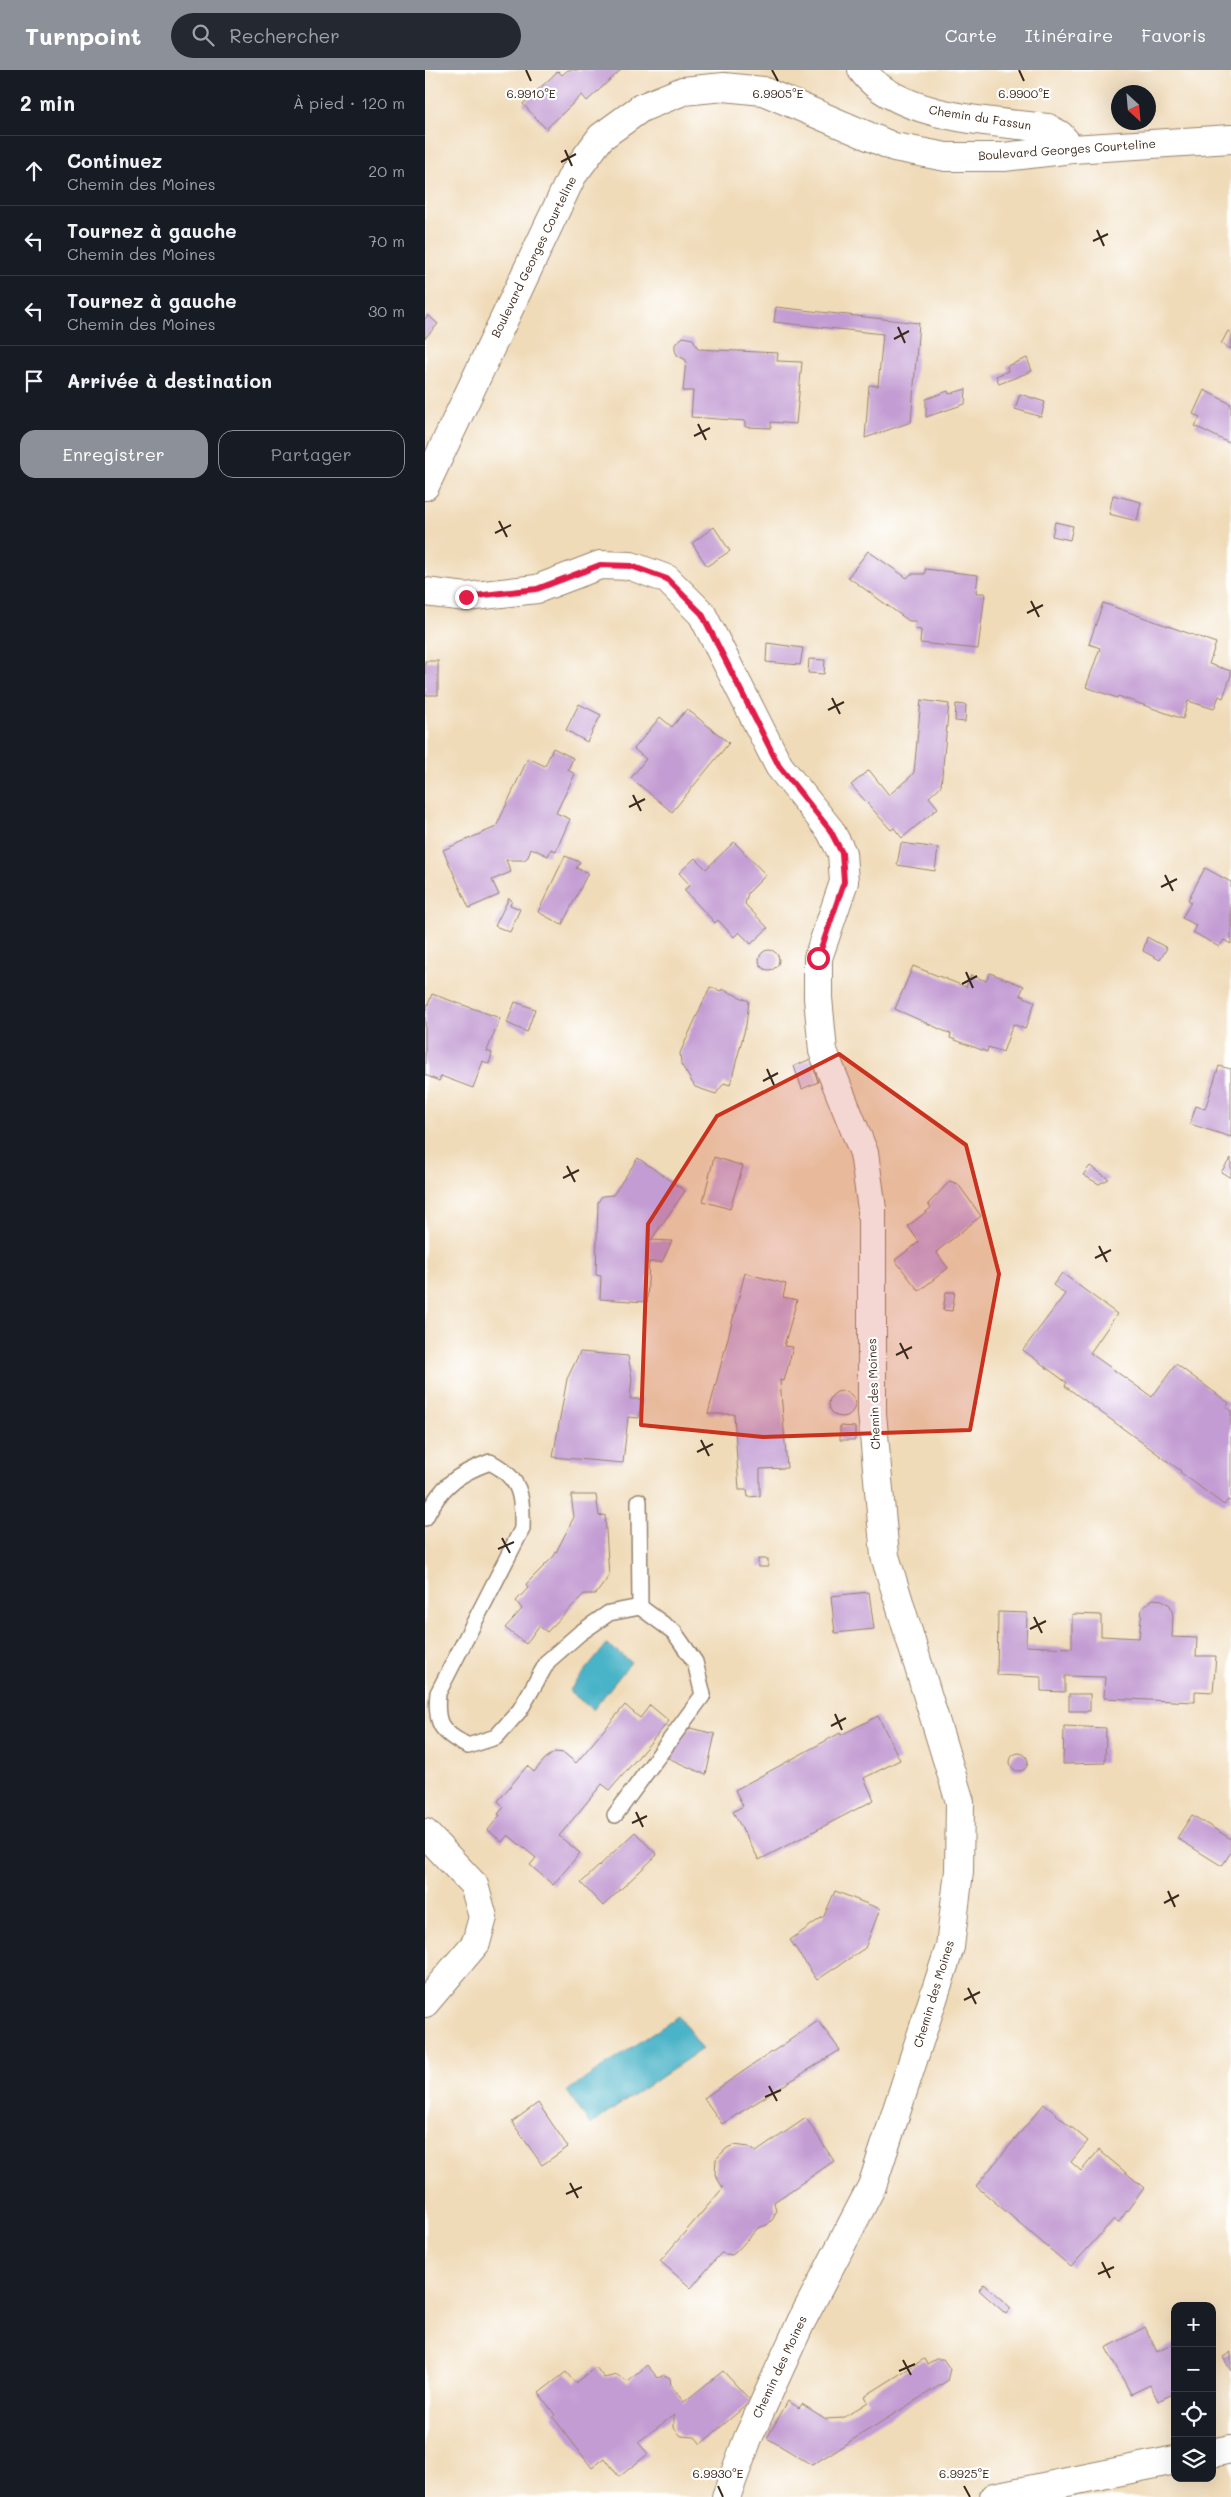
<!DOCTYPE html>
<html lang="fr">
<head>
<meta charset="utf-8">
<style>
  :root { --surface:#171b24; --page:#242831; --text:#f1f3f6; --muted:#9ea1a6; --line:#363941; --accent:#8c9099 }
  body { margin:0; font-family:Mali,sans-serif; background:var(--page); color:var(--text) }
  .controls { position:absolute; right:15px; bottom:15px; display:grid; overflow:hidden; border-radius:10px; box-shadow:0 5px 20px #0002 }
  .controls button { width:45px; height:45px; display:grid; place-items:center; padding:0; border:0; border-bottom:1px solid var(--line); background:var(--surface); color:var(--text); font:25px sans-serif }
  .compass { position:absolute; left:686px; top:15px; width:45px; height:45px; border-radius:50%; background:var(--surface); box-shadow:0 5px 20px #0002; rotate:154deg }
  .stop { position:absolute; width:15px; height:15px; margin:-11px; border:4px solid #e11d48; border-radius:50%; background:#fff }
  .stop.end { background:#e11d48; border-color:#fff; box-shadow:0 1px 5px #0008 }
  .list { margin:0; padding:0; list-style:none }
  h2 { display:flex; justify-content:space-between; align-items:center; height:65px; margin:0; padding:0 20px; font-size:21px }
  h2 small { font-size:16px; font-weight:400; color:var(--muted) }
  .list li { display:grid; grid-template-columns:32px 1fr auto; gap:15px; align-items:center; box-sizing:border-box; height:70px; padding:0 20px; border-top:1px solid var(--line) }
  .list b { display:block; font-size:19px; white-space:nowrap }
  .list p { margin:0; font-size:16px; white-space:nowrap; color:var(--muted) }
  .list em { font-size:16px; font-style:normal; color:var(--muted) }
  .actions { display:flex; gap:10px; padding:15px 20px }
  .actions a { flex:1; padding:11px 0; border:1px solid var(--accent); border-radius:15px; text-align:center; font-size:18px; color:var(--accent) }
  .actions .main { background:var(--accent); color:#fff }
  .icon { flex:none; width:28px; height:28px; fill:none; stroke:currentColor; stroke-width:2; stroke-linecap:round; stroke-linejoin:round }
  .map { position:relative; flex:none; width:806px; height:2427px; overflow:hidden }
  header { display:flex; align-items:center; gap:30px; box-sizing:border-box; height:70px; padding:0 25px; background:var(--accent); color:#fff }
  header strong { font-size:24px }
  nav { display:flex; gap:28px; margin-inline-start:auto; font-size:18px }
  .search { width:350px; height:45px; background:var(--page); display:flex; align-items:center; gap:12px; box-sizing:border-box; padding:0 18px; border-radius:28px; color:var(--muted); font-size:19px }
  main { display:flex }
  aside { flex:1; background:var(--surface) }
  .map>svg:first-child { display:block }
  .water { fill:#49b3c7; stroke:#426e72 }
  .building { fill:#c39cd3 }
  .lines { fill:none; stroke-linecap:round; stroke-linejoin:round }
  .service-casing { stroke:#96826c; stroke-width:18 }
  .minor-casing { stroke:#96826c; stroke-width:30 }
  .tertiary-casing { stroke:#96826c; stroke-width:30 }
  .service { stroke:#fff; stroke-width:15 }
  .minor { stroke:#fff; stroke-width:28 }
  .tertiary { stroke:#fff; stroke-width:28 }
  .route { stroke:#e11d48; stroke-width:6 }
  .marked { fill:#c8321e; fill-opacity:0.2; stroke:#c8321e; stroke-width:4; stroke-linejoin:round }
  .ticks { fill:none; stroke:#3b2a1e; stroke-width:2 }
  .labels { text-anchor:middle; stroke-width:4.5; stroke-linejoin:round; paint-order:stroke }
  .street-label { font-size:12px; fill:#3b2a1e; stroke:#fff }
  .ticks-label { font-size:12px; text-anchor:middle; fill:#3b2a1e; stroke:#fff; stroke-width:4.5; stroke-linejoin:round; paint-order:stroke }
</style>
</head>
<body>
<header>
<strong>Turnpoint</strong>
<div class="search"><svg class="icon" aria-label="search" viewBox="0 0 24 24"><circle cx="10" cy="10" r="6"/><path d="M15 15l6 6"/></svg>Rechercher</div>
<nav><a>Carte</a><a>Itinéraire</a><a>Favoris</a></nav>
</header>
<main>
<aside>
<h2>2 min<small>À pied · 120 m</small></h2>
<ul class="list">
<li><svg class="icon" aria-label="ahead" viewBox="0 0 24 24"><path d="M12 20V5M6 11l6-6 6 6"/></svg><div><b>Continuez</b><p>Chemin des Moines</p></div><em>20 m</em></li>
<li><svg class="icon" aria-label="left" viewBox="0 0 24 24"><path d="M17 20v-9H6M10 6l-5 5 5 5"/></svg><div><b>Tournez à gauche</b><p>Chemin des Moines</p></div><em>70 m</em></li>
<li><svg class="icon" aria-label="left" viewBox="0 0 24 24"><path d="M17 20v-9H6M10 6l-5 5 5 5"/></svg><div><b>Tournez à gauche</b><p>Chemin des Moines</p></div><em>30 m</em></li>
<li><svg class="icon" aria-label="arrive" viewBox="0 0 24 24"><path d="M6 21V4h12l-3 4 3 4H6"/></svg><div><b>Arrivée à destination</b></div></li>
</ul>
<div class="actions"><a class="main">Enregistrer</a><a>Partager</a></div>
</aside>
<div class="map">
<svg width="806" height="2427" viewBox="0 0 806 2427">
  <rect width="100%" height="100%" fill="#fff"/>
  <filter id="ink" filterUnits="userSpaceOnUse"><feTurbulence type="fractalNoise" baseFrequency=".02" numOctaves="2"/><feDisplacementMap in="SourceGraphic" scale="10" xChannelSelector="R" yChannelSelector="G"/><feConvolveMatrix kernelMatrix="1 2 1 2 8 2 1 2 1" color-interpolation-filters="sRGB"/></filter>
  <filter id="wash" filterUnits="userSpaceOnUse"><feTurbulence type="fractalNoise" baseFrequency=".0096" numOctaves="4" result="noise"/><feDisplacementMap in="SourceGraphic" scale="20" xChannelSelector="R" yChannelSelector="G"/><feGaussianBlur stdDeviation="1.12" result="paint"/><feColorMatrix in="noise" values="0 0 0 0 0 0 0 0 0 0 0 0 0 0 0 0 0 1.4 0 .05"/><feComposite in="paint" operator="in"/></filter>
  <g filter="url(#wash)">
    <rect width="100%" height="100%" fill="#f0dbb9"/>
    <g class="water">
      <path d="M182,1574L206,1592L168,1640L144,1621Z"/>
      <path d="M254,1946L277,1979L165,2055L142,2021Z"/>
    </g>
    <g id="blocks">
      <g class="building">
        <path d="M143,0H196L162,31L157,25L121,59L98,34L133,1L137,5Z"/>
        <path d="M351,237L494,253L486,352L440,368L444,315L453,316L458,264L349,252Z"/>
        <path d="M3,245L13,254L0,268V249Z"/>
        <path d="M803,261L806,263V279L796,274Z"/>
        <path d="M258,267L268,269L273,279L353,283L352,291L377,292L371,354L346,352V358L320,357V351L266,347L268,321H258L261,290L252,285L250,280V274Z"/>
        <path d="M602,288L607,301L574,314L571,306L583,301L582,296Z"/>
        <path d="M541,319L540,334L501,347V329L523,321L524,324Z"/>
        <path d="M779,320L806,334V374L770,356L775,347L768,344Z"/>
        <path d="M595,324L620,332L616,347L590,339Z"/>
        <path d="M688,425L716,432L712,451L684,444Z"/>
        <path d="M630,452L648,456L645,470L627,466Z"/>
        <path d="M289,457L305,481L282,496L267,473Z"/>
        <path d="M443,481L482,508L486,504H500V499L553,505L551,523H560L553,579L495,573L496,560L490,559L491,551H484L423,507Z"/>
        <path d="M678,533L791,573L784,594L806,601V605L798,628L794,626L789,639L763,631L758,649L693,626L692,628L661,617L675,578L664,574Z"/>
        <path d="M342,573L378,578L375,595L341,592Z"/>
        <path d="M384,589L400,590L399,604L383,603Z"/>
        <rect x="0" y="591" width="13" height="34"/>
        <path d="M496,630L524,634L516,716L504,727L513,738L477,768L469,758L466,760L426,715L444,700L464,725L486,706L489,702Z"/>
        <path d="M154,634L176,645L162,672L141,660Z"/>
        <path d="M531,634L541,635L540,652L530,651Z"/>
        <path d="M262,639L304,673L247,742L206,708L221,689L209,679L235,647L247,657Z"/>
        <path d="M128,678L148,688L143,700L150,704L131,743L145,749L131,781L126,779L123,786L106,778L103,787L99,790H81L86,802L67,810L74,825L44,838L18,780L71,757L103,688L120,696Z"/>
        <path d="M309,772L341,805L323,823L320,834L343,858L326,874L314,862L309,867L293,850L290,853L259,820L265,815L254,803L270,788L281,799Z"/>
        <path d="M476,773L513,778L510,801L472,795Z"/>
        <path d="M140,786L155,792L151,798L163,803L137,855L113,842Z"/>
        <path d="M780,798L806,812V874L799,870L794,877L768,862L771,855L757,848L766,832L763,830Z"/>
        <path d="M84,828L87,831L85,835L95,839L85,862L70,856Z"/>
        <path d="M722,867L742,878L735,890L718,881Z"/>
        <circle cx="344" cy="890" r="10"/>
        <path d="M488,896L541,917L546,905L561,911L565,903L599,916L595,925L610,932L600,959L588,954L578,982L563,977L562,982L525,968L526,964L470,939Z"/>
        <path d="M285,917L296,921L297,919L324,931L321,955L305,1015L299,1013L291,1024L270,1017L256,994L255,983Z"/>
        <path d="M7,924L75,948L62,981L67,983L64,994L58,991L48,1018L16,1006L14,1011L0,1005V942Z"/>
        <path d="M90,932L110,939L102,962L82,953Z"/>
        <path d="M386,989L393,1012L377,1019L369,996Z"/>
        <path d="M794,996L806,999V1067L765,1054L771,1036L780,1039Z"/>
        <path d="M289,1087L318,1096L305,1139L278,1131Z"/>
        <path d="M213,1088L260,1121L226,1170L247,1171L237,1192H224L222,1232L175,1229L176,1206L171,1205L173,1132L177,1126L188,1125Z"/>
        <path d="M806,1088V1108L796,1102Z"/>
        <path d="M665,1096L684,1109L674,1114L658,1105Z"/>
        <path d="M525,1111L533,1114L556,1146L511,1182L523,1198L494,1221L470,1190L494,1172L483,1156L506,1138L503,1134Z"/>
        <path d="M320,1203L361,1214L358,1227L372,1230L359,1276L368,1277L359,1311L355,1310L362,1398L335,1399V1426L323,1427L322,1420H314L309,1344H283Z"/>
        <path d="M637,1203L692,1244L665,1283L727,1327L751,1294L804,1333L801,1337L806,1341V1432L803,1430L799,1435L755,1402L756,1401L640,1316L642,1313L598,1280L640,1224L628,1215Z"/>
        <path d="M521,1222H530L527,1241L518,1240Z"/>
        <path d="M155,1282L203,1286L207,1308L205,1329H217L214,1348L203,1347L198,1393L128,1387L142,1309Z"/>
        <circle cx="417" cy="1334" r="13"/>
        <path d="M415,1356L430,1357V1370H415Z"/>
        <path d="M146,1425H171L174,1446L180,1445L184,1506L171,1524H159L122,1562L114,1556L101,1574L80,1558L97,1539L91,1531L103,1518L101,1514L129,1486L149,1447Z"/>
        <rect x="333" y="1489" width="10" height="8"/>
        <path d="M444,1522L449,1559L410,1563L406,1526Z"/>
        <path d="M728,1529L737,1530L745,1535L748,1545L747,1567L772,1568L771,1586H791L788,1622L770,1621V1632L679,1628L680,1607L640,1606V1622L616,1621V1607L572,1605L573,1542L602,1543L601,1576L647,1578V1544L676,1545V1566L714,1568L717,1538Z"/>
        <rect x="644" y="1624" width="21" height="17"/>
        <path d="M200,1635L215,1648L225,1635L244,1651L185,1720L177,1714L134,1766L155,1783L128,1815L105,1795L111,1788L83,1765L77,1772L63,1760L75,1745L73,1744L79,1737L73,1731L102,1696L109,1702L120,1689L130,1682L139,1683L151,1693Z"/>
        <path d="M453,1646L475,1690L439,1708L449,1730L334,1790L308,1742L318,1736L310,1720L415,1663L416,1665Z"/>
        <path d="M639,1656L681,1658L680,1693L638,1694Z"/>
        <path d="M265,1658L290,1664L281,1705L241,1687Z"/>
        <circle cx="594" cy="1692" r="9"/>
        <path d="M767,1745L806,1769V1782L797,1796L752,1768Z"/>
        <path d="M210,1762L232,1785L178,1836L156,1813Z"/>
        <path d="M410,1821L455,1839L440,1878L392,1910L365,1870L399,1846Z"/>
        <path d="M393,1951L415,1980L297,2054L279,2028Z"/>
        <path d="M113,2033L143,2077L117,2095L87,2052Z"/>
        <path d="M619,2034L663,2071L646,2092L656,2101L674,2080L719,2118L693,2153L689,2149L646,2197L551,2116Z"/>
        <path d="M381,2048L409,2091L349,2132L351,2142L348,2149L342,2155L333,2158L311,2182L307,2185L296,2183L266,2218L235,2191L298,2118L290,2105L291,2089L302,2078L309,2075L324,2077L331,2082Z"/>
        <path d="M559,2214L586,2238L581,2244L554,2220Z"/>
        <path d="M720,2257L732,2282L750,2273V2323L733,2331L725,2315L706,2324L681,2278Z"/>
        <path d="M806,2282V2301L798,2287Z"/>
        <path d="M499,2289L502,2294L511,2289H518L525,2299L522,2311L387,2395L342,2368L363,2331L374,2338L377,2334L401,2349L418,2348L443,2332L440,2326Z"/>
        <path d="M222,2295L233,2308L239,2305L245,2308L246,2316L259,2332L298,2301L326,2331L276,2374L270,2367L256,2366L249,2358V2345L213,2372L223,2384L194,2407L180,2388L167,2398L128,2347L130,2345L114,2323L141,2302L150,2313L171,2297L179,2308L192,2305L203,2312Z"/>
      </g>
    </g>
  </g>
  <g filter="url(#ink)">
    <use href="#blocks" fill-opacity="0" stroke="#96826c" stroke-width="1"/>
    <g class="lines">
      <defs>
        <g id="service">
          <path d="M0,1448C16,1416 32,1404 65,1392C96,1408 98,1426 97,1459L13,1623C10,1653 15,1662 43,1676L71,1667L95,1640L123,1591L155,1563L184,1543L215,1537L214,1431"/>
          <path d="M190,1745L278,1625L270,1592L249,1562L215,1537"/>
        </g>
        <g id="minor">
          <path d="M437,0C471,48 569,52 623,58L635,65L647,79"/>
          <path d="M0,522L41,527L112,519L175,495L206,496L242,509L277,544L354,696L405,760L417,783L419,812L393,888V928L398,981L439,1083L447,1139V1343L460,1486L535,1732L534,1801L525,1877L447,2116L376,2252L323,2368L301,2427"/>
          <path d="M0,1763L49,1815L58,1847L51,1873L0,1933"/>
          <path d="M787,2383L806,2379"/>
          <path d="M569,2427L750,2390"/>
        </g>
        <path id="tertiary" d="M0,416L147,106L176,67L216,38L258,21L299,17L338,21L469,77L521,87H579L647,79L806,69"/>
      </defs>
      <use href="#service" class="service-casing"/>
      <use href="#minor" class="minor-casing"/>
      <use href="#tertiary" class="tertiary-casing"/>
      <use href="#service" class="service"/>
      <use href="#minor" class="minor"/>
      <use href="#tertiary" class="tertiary"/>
    </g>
  </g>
  <g class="lines" filter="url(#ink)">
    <path class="route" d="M41,527L112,519L175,495L206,496L242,509L277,544L354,696L405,760L417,783L419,812L393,888"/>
  </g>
  <path class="marked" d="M414,984L541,1075L574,1204L545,1360L338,1367L216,1355L223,1154L292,1046Z"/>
  <path class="ticks" d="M101,0L106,11M347,0L353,11M594,0L599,11M140,80L147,96M136,92L151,84M672,160L679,176M668,171L683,164M473,257L480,273M469,269L484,261M273,354L281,370M269,366L285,358M74,451L82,467M70,463L86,455M606,531L614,547M602,543L618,535M407,628L415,644M403,640L419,632M208,725L216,741M204,737L220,729M740,805L748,821M736,817L752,809M541,902L548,918M537,914L552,906M342,999L349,1015M338,1011L353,1003M142,1096L150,1112M138,1108L154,1100M674,1176L682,1192M670,1188L686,1180M475,1273L483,1289M471,1285L487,1277M276,1370L284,1386M272,1382L288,1374M77,1468L85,1483M73,1479L89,1472M609,1547L617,1563M605,1559L621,1551M410,1644L417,1660M406,1656L421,1648M211,1742L218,1757M207,1753L222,1746M743,1821L750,1837M739,1833L754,1825M543,1918L551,1934M539,1930L555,1922M344,2016L352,2031M340,2027L356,2020M145,2113L153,2128M141,2124L157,2117M677,2192L685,2208M673,2204L689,2197M478,2290L486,2305M474,2301L490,2294M293,2416L298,2427M539,2416L545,2427"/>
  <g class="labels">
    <g class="street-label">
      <text transform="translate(555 48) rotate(9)" y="4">Chemin du Fassun</text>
      <text transform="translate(642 80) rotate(-4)" y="4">Boulevard Georges Courteline</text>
      <text transform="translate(109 187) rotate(-64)" y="4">Boulevard Georges Courteline</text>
      <text transform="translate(449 1324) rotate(-92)" y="4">Chemin des Moines</text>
      <text transform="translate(509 1924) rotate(-73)" y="4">Chemin des Moines</text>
      <text transform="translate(355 2297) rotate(-65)" y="4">Chemin des Moines</text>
    </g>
  </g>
  <g class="ticks-label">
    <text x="353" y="28">6.9905°E</text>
    <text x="599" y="28">6.9900°E</text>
    <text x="106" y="28">6.9910°E</text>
    <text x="293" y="2408">6.9930°E</text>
    <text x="539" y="2408">6.9925°E</text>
  </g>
</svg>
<div class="controls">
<button>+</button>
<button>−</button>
<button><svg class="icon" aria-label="locate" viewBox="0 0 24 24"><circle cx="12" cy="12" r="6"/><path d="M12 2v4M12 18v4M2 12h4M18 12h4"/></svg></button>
<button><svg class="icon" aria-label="layers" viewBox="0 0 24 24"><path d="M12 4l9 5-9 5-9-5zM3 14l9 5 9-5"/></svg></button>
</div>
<svg class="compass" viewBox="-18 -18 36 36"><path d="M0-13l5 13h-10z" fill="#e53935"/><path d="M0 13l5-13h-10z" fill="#9ea1a6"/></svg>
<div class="stop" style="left:393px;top:888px"></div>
<div class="stop end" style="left:41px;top:527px"></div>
</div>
</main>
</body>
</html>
